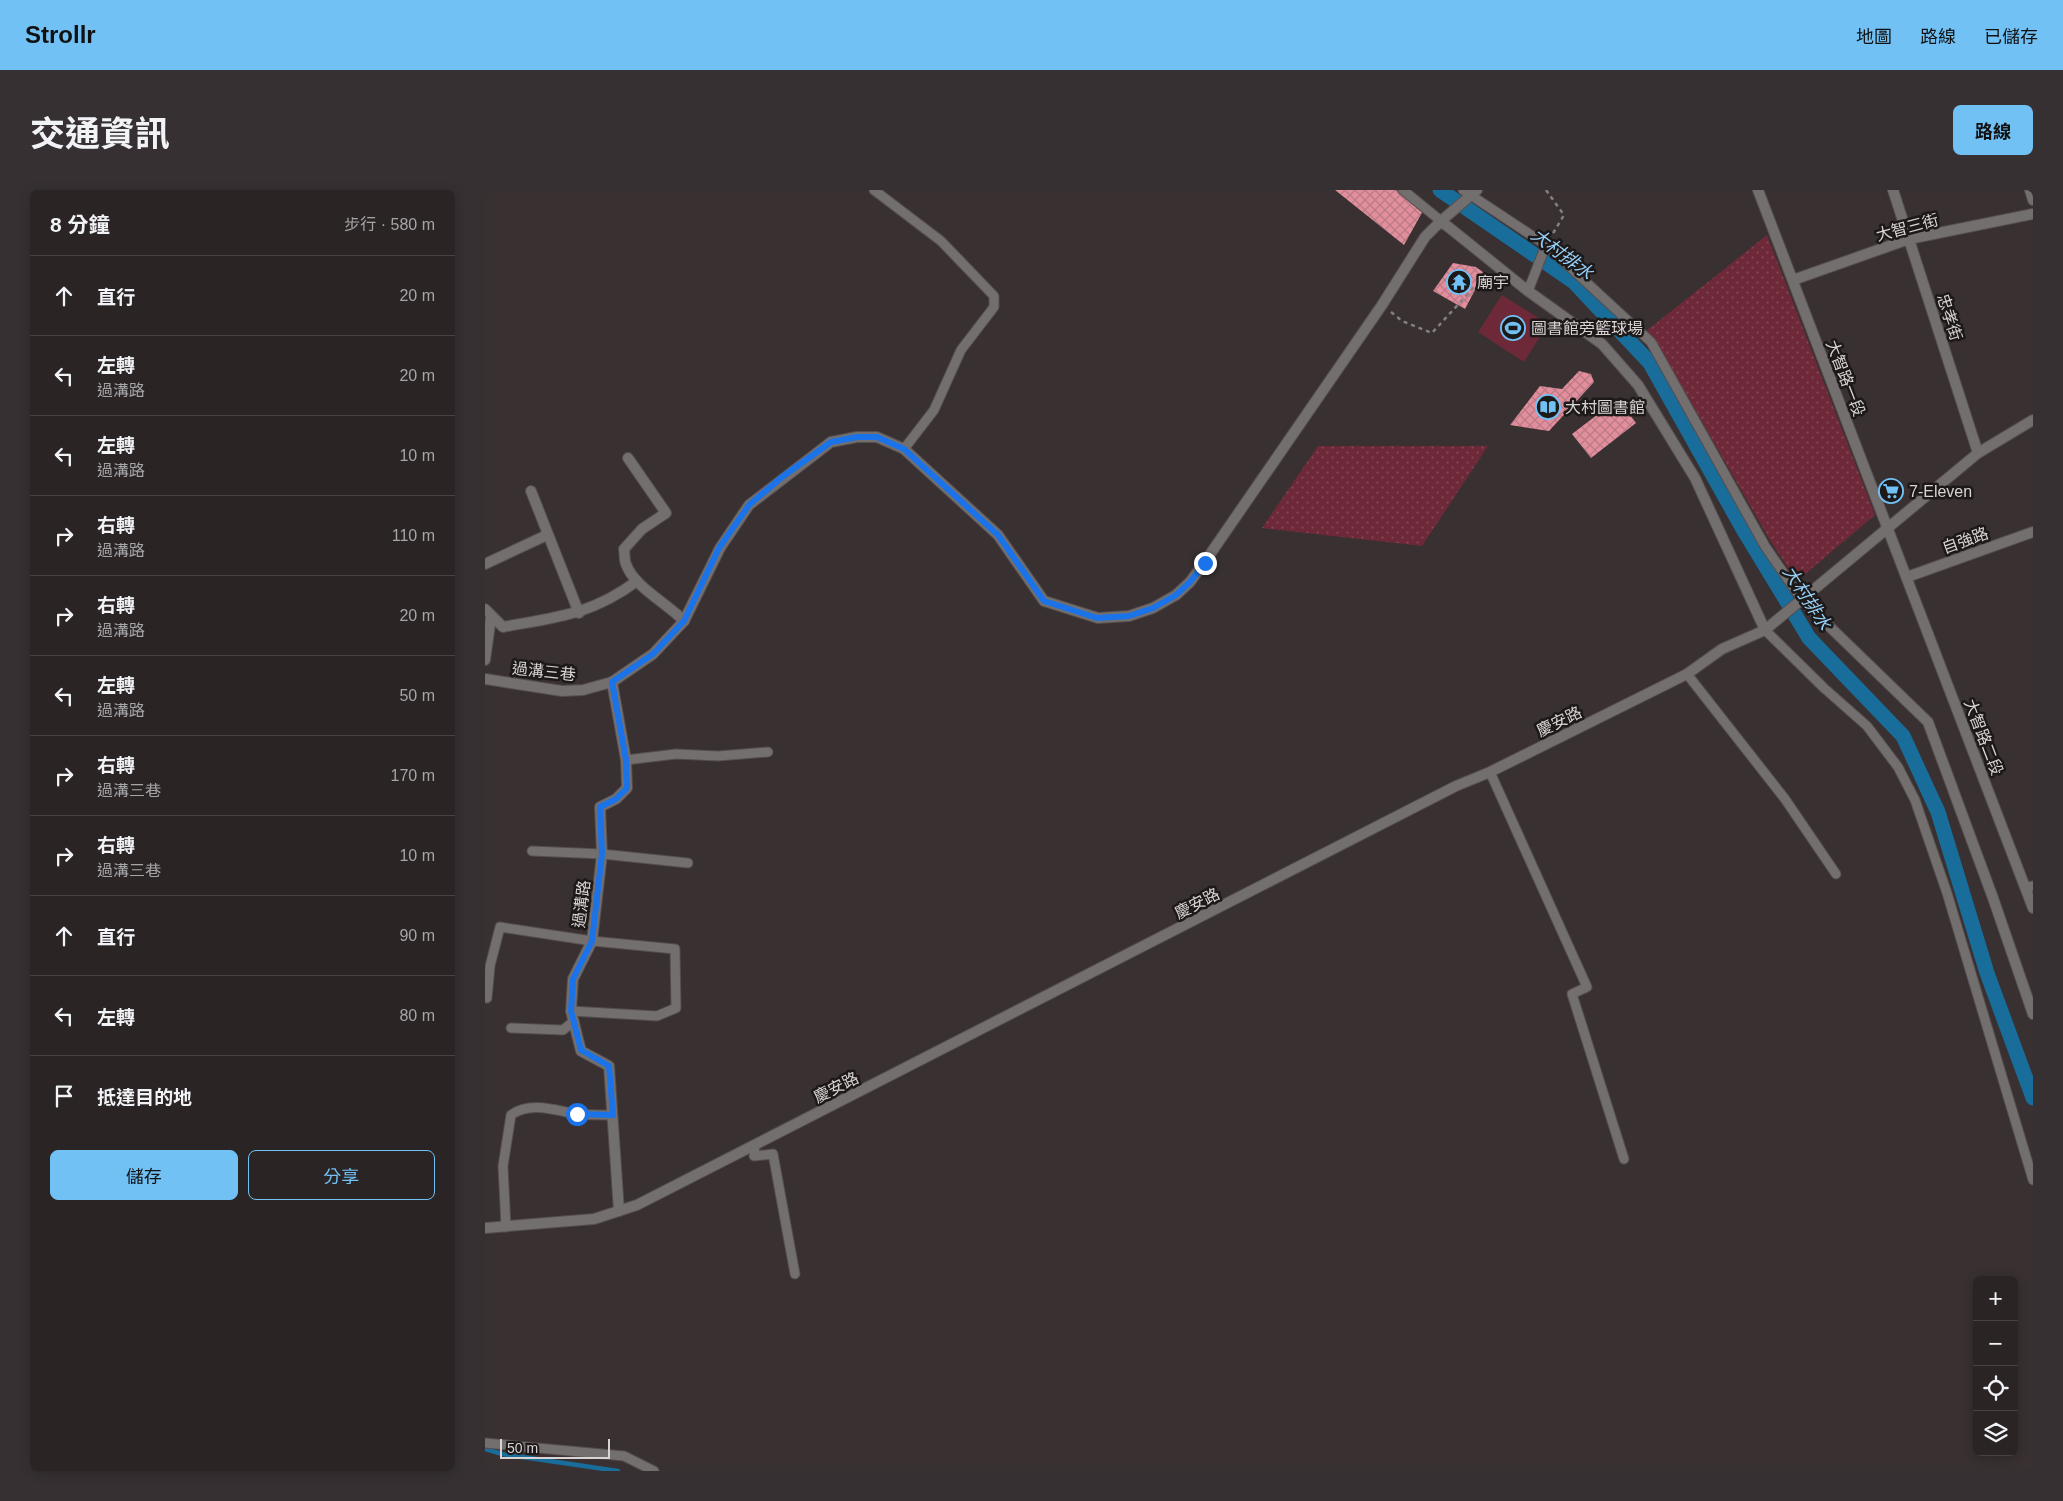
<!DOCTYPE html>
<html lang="zh-TW">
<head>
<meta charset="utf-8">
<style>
  :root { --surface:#2a2425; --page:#363032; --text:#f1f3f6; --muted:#a5a4a7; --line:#464142; --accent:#71c1f5 }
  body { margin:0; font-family:Arial,"Noto Sans TC",sans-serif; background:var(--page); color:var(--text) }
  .controls { position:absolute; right:15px; bottom:15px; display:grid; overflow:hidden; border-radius:8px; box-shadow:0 2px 12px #0003 }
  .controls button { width:45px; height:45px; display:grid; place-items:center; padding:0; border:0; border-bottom:1px solid var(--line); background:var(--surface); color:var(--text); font:25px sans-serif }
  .scale { position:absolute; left:15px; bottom:12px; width:110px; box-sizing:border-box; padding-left:5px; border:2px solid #d9d3d4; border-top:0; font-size:14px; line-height:18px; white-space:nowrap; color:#d9d3d4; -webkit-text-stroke:4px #1d1919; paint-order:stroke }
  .stop { position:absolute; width:15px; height:15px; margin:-11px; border:4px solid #1a73e8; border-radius:50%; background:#fff }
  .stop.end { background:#1a73e8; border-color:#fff; box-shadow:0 1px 5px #0008 }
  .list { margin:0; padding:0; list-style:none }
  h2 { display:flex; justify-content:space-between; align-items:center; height:65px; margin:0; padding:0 20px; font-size:21px }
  h2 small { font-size:16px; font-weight:400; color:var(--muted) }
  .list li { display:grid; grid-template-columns:32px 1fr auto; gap:15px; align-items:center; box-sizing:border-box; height:80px; padding:0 20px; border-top:1px solid var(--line) }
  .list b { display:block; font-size:19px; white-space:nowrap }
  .list p { margin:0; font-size:16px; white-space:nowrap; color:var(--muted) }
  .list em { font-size:16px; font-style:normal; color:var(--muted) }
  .actions { display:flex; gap:10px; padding:15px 20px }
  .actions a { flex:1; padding:11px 0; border:1px solid var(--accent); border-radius:8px; text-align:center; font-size:18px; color:var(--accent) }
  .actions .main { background:var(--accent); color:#111 }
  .icon { flex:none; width:28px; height:28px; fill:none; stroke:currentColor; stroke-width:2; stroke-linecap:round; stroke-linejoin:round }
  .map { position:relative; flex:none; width:1548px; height:1281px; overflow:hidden; border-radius:8px }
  header { display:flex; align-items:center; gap:30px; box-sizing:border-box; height:70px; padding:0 25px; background:var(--accent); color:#111 }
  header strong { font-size:24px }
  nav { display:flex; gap:28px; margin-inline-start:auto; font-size:18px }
  .intro { display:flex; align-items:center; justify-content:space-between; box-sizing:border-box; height:120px; padding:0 30px }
  h1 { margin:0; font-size:35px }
  .button { padding:12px 22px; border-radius:8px; background:var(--accent); color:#111; font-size:18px; font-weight:700 }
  main { display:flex; gap:30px; padding:0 30px }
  aside { flex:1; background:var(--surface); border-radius:8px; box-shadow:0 2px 12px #0003 }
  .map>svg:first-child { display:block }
  .grass { fill:url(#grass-dots) }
  .park { fill:#6e2939 }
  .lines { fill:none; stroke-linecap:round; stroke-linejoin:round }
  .stream { stroke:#186d9a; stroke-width:4.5 }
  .canal { stroke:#186d9a; stroke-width:15 }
  .building { fill:url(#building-cross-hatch) }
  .service-casing { stroke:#554d4e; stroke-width:11 }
  .pedestrian-casing { stroke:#554d4e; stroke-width:12 }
  .minor-casing { stroke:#554d4e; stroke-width:12 }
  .tertiary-casing { stroke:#554d4e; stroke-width:12 }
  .path { stroke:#867f80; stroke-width:2.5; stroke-dasharray:4 4; stroke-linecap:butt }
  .service { stroke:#736f6f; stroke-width:9 }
  .pedestrian { stroke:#736f6f; stroke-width:10 }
  .minor { stroke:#736f6f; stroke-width:10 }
  .tertiary { stroke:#736f6f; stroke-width:10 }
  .route { stroke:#1a73e8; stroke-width:6 }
  .labels { text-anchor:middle; stroke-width:5; stroke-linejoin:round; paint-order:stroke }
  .street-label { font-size:16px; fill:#d9d3d4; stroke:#1d1919 }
  .poi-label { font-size:16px; fill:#d9d3d4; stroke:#1d1919; text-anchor:start }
  .water-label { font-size:18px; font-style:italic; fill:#96d0f7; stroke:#1d1919 }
</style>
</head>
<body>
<header>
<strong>Strollr</strong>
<nav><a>地圖</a><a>路線</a><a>已儲存</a></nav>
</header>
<div class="intro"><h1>交通資訊</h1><a class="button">路線</a></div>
<main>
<aside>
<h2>8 分鐘<small>步行 · 580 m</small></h2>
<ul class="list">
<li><svg class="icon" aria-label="ahead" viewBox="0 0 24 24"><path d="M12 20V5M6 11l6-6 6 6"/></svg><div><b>直行</b></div><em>20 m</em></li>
<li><svg class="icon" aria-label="left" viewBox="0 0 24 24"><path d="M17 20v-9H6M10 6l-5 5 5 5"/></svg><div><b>左轉</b><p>過溝路</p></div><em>20 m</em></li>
<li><svg class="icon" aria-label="left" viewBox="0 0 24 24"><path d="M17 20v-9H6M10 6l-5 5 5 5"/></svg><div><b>左轉</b><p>過溝路</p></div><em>10 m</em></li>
<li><svg class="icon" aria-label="right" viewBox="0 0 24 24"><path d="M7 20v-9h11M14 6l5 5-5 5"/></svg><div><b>右轉</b><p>過溝路</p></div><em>110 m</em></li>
<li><svg class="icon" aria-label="right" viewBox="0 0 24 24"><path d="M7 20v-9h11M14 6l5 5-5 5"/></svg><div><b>右轉</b><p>過溝路</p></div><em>20 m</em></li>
<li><svg class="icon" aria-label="left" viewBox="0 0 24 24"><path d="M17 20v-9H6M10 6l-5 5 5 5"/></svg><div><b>左轉</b><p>過溝路</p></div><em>50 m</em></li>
<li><svg class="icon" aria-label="right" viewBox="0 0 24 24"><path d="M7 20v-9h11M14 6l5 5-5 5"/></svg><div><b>右轉</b><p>過溝三巷</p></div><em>170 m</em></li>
<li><svg class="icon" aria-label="right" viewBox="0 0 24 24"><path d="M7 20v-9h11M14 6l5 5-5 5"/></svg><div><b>右轉</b><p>過溝三巷</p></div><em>10 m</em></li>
<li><svg class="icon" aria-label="ahead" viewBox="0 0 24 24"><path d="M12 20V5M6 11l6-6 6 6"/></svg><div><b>直行</b></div><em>90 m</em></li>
<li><svg class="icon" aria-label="left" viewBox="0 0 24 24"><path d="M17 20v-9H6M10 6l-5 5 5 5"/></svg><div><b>左轉</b></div><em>80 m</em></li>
<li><svg class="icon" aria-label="arrive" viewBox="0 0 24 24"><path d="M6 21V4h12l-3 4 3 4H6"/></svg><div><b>抵達目的地</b></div></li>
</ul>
<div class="actions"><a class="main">儲存</a><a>分享</a></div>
</aside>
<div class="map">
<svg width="1548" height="1281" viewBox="0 0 1548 1281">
  <defs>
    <pattern id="grass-dots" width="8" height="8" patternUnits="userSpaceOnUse" patternTransform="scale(1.25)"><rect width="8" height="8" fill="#6e2939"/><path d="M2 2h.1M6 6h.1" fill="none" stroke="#824755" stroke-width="1.8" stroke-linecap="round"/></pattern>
    <pattern id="building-cross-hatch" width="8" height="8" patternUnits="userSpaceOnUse" patternTransform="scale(1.25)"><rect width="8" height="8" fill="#e38e9d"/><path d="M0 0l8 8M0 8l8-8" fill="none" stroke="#ba7a86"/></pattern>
  </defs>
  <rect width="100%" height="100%" fill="#383031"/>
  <g class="grass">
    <path d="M1282,45L1390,325L1312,391L1286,352L1170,150L1160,142Z"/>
    <path d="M833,256H1003L937,356L777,338Z"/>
  </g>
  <path class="park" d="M1017,105L1063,134L1039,172L993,142Z"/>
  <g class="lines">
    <path class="stream" d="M0,1259L17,1264L133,1281"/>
    <path class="canal" d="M955,0L1089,92L1165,173L1258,339L1324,448L1418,546L1453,622L1502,783L1548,908"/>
  </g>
  <g class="building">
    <path d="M850,0H911L938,21L919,55Z"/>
    <path d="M968,73L991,77L999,83L980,119L948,101Z"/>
    <path d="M1094,181L1106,184L1109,192L1064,241L1025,235L1055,196L1077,199Z"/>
    <path d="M1133,209L1151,233L1106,268L1087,244Z"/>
  </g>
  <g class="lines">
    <defs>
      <g id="service">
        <path d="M389,0L456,51L509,106V117L476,160L449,220L419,259"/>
        <path d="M918,0L956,31"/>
        <path d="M978,0L1061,55L1166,152L1280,356L1317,410"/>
        <path d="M1043,101L1061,55"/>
        <path d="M1280,440L1339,498L1382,536L1413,577L1430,610L1462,703L1548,990"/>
        <path d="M1202,484L1300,609L1351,684"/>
        <path d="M141,570L191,564L233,566L283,562"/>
        <path d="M1005,582L1102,797L1087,804L1139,969"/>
        <path d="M47,661L117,664L203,673"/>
        <path d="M1540,697L1548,696"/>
        <path d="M2,808L5,776L15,737L107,751L190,759L191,818L172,826L86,821"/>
        <path d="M26,838L78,840L89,831"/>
        <path d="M270,955L269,966L288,964L310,1084"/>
        <path d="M21,1037L18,976L26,925C45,911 70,920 91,924C103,925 116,925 127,925"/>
        <path d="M0,1253L139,1266L169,1281"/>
      </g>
      <path id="pedestrian" d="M1317,410L1443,532L1508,708L1548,824"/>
      <g id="minor">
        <path d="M1408,0L1493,263"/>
        <path d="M1545,0L1548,10"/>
        <path d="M956,31L992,0"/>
        <path d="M1308,90L1424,49L1548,24"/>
        <path d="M143,268L181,323L157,339L139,359C140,364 139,370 141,374C148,396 183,414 199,431"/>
        <path d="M46,301L94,423"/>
        <path d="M0,374L62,345"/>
        <path d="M1422,387L1548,342"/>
        <path d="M0,419L18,437C72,427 106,425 152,391"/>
        <path d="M0,470L6,427"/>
        <path d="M127,492L168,464L199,431L235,358L264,315L346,252L372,247H392L419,259L513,345L559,411L613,428L644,426L668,418L691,405L705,392L719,373L897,115L940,47L956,31L1043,101L1117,154L1153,195L1210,288L1280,440"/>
      </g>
      <g id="tertiary">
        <path d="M1273,0L1548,718"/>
        <path d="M0,489L77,501L98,500L127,492L141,570L142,598L131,609L115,617L117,664L107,751L88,789L86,821L96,861L124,876L134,1021"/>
        <path d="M0,1038L109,1029L152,1015L971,596L1005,582L1202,484L1237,459L1280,440L1493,263L1548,230"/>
      </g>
    </defs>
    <use href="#service" class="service-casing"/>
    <use href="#pedestrian" class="pedestrian-casing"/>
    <use href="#minor" class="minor-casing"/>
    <use href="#tertiary" class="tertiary-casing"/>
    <g class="path">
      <path d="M1061,0L1079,25L1067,45"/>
      <path d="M906,122L917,131L947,143L1001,84"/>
    </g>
    <use href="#service" class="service"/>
    <use href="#pedestrian" class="pedestrian"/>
    <use href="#minor" class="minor"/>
    <use href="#tertiary" class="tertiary"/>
  </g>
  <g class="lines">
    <path class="route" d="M92,924L128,925L124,876L96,860L86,821L88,789L107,751L117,664L115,617L131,609L142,598L141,570L127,492L168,464L199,431L234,358L264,315L297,287L346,252L372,247H392L419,259L513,345L559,411L612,428L644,426L668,418L691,405L705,392L720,373"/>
  </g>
  <defs>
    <symbol id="temple-ring" viewBox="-11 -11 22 22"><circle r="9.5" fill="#1d1919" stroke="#71c1f5" stroke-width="1.5"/><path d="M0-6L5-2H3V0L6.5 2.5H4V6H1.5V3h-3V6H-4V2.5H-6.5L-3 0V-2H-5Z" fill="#71c1f5"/></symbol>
    <symbol id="stadium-ring" viewBox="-11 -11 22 22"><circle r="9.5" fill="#1d1919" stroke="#71c1f5" stroke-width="1.5"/><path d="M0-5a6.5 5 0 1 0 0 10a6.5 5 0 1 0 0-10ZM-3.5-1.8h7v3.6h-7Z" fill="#71c1f5"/></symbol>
    <symbol id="library-ring" viewBox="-11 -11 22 22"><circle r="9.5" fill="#1d1919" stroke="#71c1f5" stroke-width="1.5"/><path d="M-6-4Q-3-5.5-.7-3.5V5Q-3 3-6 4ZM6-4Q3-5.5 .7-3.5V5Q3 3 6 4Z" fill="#71c1f5"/></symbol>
    <symbol id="supermarket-ring" viewBox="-11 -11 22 22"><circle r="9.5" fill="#1d1919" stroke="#71c1f5" stroke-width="1.5"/><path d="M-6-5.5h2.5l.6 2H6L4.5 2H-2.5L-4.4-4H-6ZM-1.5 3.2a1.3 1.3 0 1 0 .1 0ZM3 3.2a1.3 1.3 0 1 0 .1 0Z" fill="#71c1f5"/></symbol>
  </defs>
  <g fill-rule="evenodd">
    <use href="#temple-ring" x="960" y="78" width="28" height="28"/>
    <use href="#stadium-ring" x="1014" y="124" width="28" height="28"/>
    <use href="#library-ring" x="1049" y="203" width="28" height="28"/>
    <use href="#supermarket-ring" x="1392" y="287" width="28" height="28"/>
  </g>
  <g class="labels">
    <g class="street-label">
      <text transform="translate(1422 37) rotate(-15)" y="6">大智三街</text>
      <text transform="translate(1465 127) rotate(72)" y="6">忠孝街</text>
      <text transform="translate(1361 188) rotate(69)" y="6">大智路一段</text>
      <text transform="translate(1480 350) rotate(-20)" y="6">自強路</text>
      <text transform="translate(59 481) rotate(6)" y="6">過溝三巷</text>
      <text transform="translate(1074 531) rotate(-26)" y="6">慶安路</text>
      <text transform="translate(1499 547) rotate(69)" y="6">大智路二段</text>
      <text transform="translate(712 713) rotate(-27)" y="6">慶安路</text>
      <text transform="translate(96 714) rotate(-83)" y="6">過溝路</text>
      <text transform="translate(351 897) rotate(-27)" y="6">慶安路</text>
    </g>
    <g class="poi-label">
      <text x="992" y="98">廟宇</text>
      <text x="1046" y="144">圖書館旁籃球場</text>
      <text x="1080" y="223">大村圖書館</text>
      <text x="1424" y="307">7-Eleven</text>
    </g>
    <g class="water-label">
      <text transform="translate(1077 64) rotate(37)" y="6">大村排水</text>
      <text transform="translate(1322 408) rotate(57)" y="6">大村排水</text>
    </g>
  </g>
</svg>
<div class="controls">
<button>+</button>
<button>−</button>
<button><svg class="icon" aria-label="locate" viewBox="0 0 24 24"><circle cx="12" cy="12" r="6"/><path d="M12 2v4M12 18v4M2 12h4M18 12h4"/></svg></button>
<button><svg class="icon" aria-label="layers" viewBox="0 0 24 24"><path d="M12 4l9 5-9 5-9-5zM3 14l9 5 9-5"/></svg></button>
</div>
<div class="scale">50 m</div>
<div class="stop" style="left:92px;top:924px"></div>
<div class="stop end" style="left:720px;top:373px"></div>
</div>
</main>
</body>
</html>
